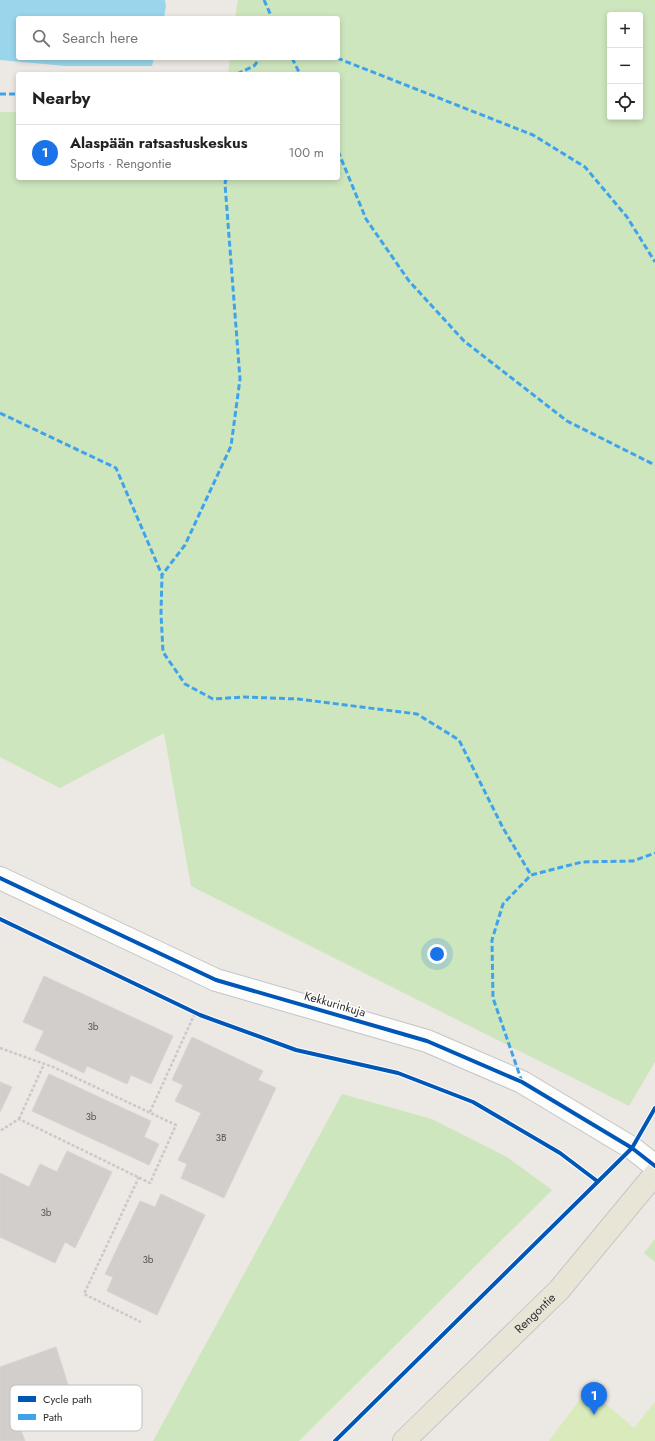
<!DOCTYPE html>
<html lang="en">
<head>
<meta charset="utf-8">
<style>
  :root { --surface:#fff; --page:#f2f2f2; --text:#222; --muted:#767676; --line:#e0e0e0; --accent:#1a73e8 }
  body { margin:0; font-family:Jost,sans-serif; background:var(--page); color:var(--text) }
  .controls { position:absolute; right:12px; top:12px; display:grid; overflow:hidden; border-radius:4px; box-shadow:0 2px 6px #0003 }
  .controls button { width:36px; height:36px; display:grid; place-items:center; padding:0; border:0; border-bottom:1px solid var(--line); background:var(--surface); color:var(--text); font:20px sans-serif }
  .you { position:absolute; left:437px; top:954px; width:14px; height:14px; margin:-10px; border:3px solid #fff; border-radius:50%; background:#1a73e8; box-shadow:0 0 0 6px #1a73e833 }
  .badge { display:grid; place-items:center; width:26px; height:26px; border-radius:50%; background:var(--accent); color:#fff; font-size:13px; font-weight:700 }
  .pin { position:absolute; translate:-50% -33px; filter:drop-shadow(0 1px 2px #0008) }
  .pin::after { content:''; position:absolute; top:21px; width:14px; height:12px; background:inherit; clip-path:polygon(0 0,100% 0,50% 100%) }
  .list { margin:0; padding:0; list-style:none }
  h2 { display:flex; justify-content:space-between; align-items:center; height:52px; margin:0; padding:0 16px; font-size:17px }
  h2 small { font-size:13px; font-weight:400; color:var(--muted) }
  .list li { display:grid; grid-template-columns:26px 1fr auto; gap:12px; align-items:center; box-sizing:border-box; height:56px; padding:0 16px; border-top:1px solid var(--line) }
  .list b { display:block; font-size:15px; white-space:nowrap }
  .list p { margin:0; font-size:13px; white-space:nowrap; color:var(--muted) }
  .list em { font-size:13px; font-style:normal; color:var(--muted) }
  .icon { flex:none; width:22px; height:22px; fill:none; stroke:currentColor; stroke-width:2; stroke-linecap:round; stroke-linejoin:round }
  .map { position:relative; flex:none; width:655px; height:1441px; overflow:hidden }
  .search { position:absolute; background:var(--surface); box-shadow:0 2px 6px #0003; left:16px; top:16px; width:324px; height:44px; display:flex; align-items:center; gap:10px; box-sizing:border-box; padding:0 14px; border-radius:4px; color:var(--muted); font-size:15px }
  .panel { position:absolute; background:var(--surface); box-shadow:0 2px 6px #0003; left:16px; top:72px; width:324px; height:108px; border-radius:4px }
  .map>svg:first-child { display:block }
  .green { fill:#cee6be; fill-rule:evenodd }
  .pitch { fill:#d9eabb }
  .water { fill:#99d6ec }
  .building { fill:#d1cecb; stroke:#d7d4d0 }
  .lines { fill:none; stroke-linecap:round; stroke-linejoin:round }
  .minor-casing { stroke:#c5c4c5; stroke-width:24 }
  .major-casing { stroke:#c6c5c4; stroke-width:24 }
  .path { stroke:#c9c9c8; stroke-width:2.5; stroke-dasharray:3 2; stroke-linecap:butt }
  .minor { stroke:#fcfcfb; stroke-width:22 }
  .major { stroke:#e8e4d6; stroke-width:22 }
  .quiet { stroke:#3ea3eb; stroke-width:3; stroke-dasharray:6 3; stroke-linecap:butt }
  .cycleway-casing { stroke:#fff; stroke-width:6 }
  .cycleway { stroke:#0057b8; stroke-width:4 }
  .labels { text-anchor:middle; stroke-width:3; stroke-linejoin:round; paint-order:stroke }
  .number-label { font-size:10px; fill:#585857 }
  .street-label { font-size:12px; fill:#2e2e2e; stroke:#fff }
  .key { fill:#fff; stroke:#c0c0c0; stroke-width:1 }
  .key-label { font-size:11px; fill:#2e2e2e }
</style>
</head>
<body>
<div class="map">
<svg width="655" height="1441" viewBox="0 0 655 1441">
  <rect width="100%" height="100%" fill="#ece8e4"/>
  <g class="green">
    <path d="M238,0H655V1062L629,1106L191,886L164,733L60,788L0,757V112H18V178H338V74H228L230,58H338V18H235ZM610,15H640V117H610Z"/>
    <path d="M342,1094L432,1119L507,1157L552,1190L299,1441H153Z"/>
    <path d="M655,1239V1262L644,1253Z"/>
  </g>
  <path class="pitch" d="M588,1389L634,1428L655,1402V1441H549Z"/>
  <path class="water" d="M0,0H165L166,6L164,18H18V58H154L152,66H66L0,60Z"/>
  <g class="building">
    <path d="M44,976L173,1036L151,1084L131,1075L127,1084L87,1066L84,1073L35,1050L44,1031L23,1022Z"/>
    <path d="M192,1037L263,1071L258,1080L276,1088L224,1198L181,1178L187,1164L178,1160L201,1113L175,1101L183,1085L172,1080Z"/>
    <path d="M49,1074L151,1121L144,1137L159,1144L149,1165L32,1111Z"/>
    <path d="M0,1082L12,1087L0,1112Z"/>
    <path d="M67,1151L112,1172L75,1248L65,1242L55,1263L0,1237V1173L29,1187L40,1164L57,1172Z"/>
    <path d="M161,1194L205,1215L157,1315L107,1291L113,1277L105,1274L140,1201L155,1207Z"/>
    <path d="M56,1347L76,1410L20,1428L25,1441H0V1367Z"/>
  </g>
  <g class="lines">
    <defs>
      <path id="minor" d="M0,878L216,980L427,1041L522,1082L632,1148L655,1166"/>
      <g id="major">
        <path id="s1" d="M404,1441L559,1290L655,1174"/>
      </g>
    </defs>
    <use href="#minor" class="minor-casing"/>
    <use href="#major" class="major-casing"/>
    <g class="path">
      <path d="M0,1048L53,1067L176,1125L150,1183L19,1119L0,1131"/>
      <path d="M150,1112L195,1013"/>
      <path d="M19,1119L44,1064"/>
      <path d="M139,1177L84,1294L141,1322"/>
    </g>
    <use href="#minor" class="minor"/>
    <use href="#major" class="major"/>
    <g class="quiet">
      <path d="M264,0L272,18"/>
      <path d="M292,58L300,74"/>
      <path d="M337,58L533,135L585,167L627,217L655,262"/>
      <path d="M237,74L254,66L260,58"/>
      <path d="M0,94H18"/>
      <path d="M338,151L366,219L409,281L464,341L567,421L655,465"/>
      <path d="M226,178L225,184L240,379L231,446L185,545L162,575L161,613L163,652L185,684L213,699L244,697L298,699L417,714L459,740L503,828L531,875"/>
      <path d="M0,413L116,468L162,575"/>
      <path d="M522,1082L493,998L492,940L503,904L531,875L582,862L633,861L655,853"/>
    </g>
    <defs>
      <g id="cycleway">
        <path d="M0,878L216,980L427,1041L522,1082L632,1148L655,1166"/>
        <path d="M0,919L200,1015L296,1050L398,1073L473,1102L560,1153L597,1181"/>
        <path d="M335,1441L632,1148L655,1108"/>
      </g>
    </defs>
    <use href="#cycleway" class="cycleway-casing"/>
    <use href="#cycleway" class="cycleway"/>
  </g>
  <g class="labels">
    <g class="number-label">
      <text x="93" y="1030">3b</text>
      <text x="91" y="1120">3b</text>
      <text x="221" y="1141">3B</text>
      <text x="46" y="1216">3b</text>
      <text x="148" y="1263">3b</text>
    </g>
    <g class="street-label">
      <text transform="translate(335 1004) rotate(16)" y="4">Kekkurinkuja</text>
      <text dy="4" stroke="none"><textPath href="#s1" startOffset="183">Rengontie</textPath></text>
    </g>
  </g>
  <rect x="10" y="1385" width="132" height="46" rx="6" class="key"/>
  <rect x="18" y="1396" width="18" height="6" fill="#0057b8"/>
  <rect x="18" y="1414" width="18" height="6" fill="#3ea3eb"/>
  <g class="key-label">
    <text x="43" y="1403">Cycle path</text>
    <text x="43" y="1421">Path</text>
  </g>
</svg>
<div class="controls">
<button>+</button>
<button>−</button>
<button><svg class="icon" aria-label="locate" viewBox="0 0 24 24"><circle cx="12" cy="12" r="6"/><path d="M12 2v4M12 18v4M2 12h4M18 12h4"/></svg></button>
</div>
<div class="you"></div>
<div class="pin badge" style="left:594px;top:1415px">1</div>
<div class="search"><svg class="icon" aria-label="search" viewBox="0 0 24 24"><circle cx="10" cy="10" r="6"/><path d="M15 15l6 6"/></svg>Search here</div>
<section class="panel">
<h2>Nearby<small></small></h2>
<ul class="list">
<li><span class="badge">1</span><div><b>Alaspään ratsastuskeskus</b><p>Sports · Rengontie</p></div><em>100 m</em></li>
</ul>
</section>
</div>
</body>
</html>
